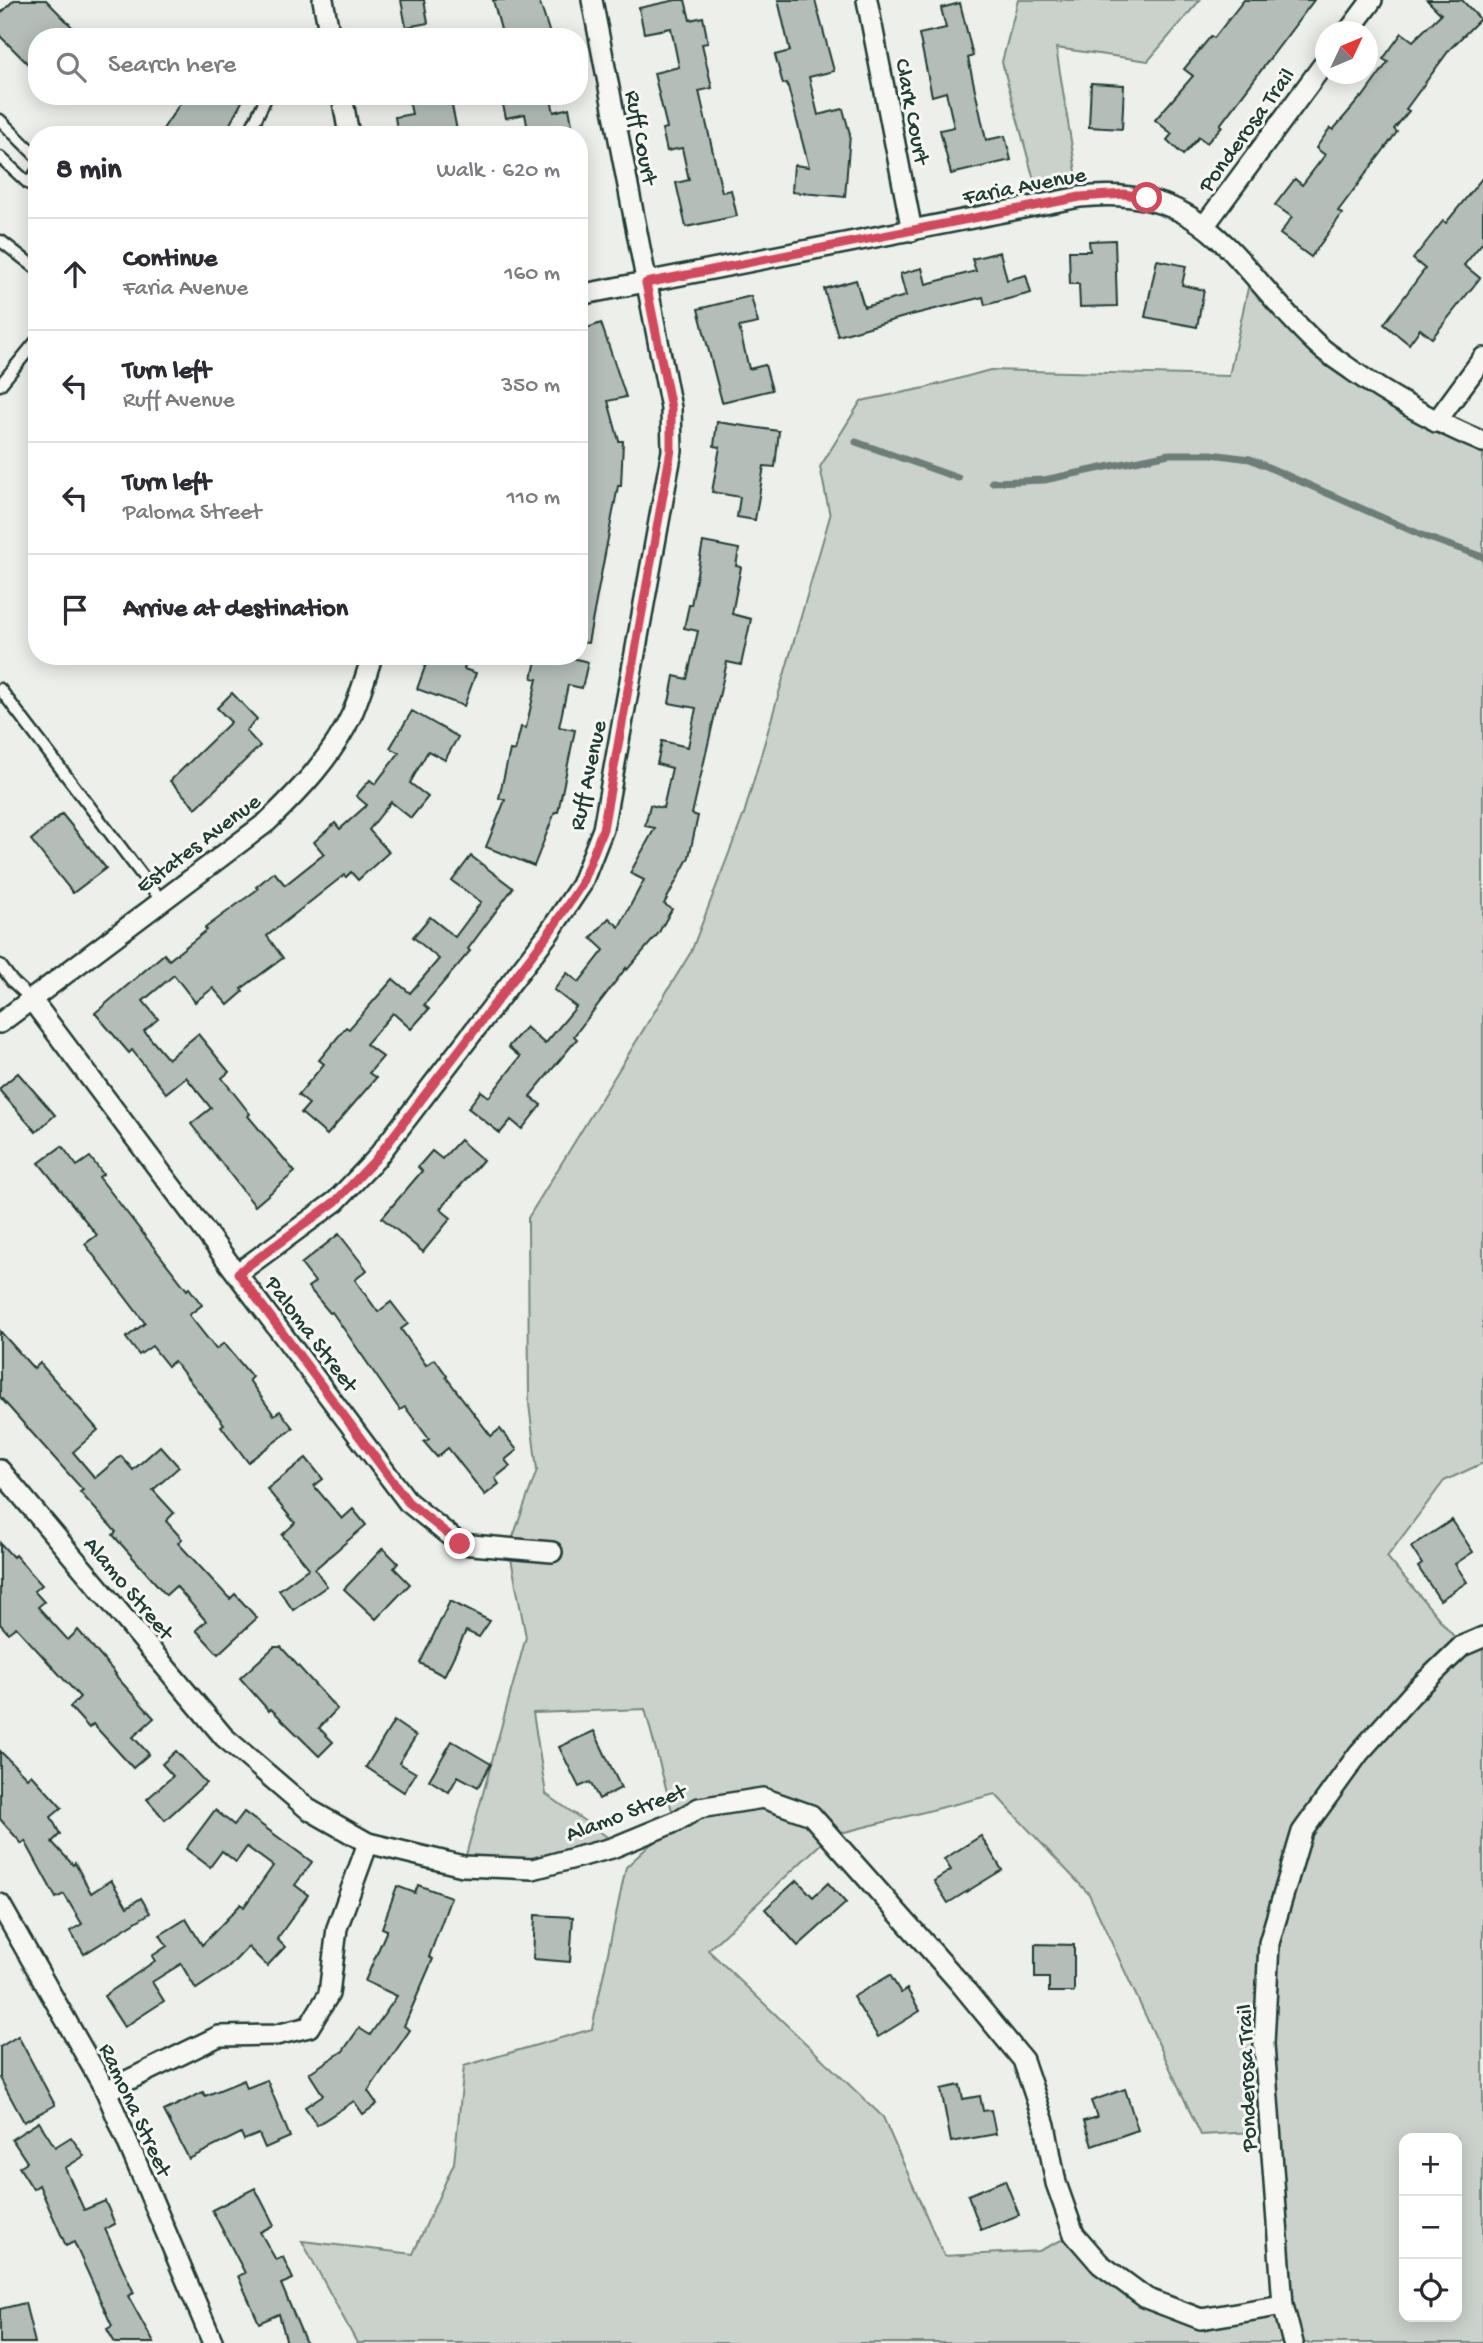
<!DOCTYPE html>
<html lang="en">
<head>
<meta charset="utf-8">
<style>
  :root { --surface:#fff; --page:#f2f2f3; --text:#2b2b33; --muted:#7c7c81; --line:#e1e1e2 }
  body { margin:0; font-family:"Gochi Hand",sans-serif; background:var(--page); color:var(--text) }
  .controls { position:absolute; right:21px; bottom:21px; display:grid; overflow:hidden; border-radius:14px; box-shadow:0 4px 18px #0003 }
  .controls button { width:63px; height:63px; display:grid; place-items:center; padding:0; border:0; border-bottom:2px solid var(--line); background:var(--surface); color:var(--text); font:35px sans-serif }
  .compass { position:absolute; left:1315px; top:21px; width:63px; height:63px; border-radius:50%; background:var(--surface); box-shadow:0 4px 18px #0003; rotate:46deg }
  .stop { position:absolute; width:21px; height:21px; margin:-16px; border:5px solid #d1495b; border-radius:50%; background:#fff }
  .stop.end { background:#d1495b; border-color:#fff; box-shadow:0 2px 7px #0008 }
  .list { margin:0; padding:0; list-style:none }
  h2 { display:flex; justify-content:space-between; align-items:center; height:91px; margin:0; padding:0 28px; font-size:30px }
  h2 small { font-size:23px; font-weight:400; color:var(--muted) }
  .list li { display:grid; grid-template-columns:46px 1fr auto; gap:21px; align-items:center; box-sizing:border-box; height:112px; padding:0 28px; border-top:2px solid var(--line) }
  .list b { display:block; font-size:26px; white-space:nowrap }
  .list p { margin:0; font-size:23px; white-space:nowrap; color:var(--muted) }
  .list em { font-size:23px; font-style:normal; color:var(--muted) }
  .icon { flex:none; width:38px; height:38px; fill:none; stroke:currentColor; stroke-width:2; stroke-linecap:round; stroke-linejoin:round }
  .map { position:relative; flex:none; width:1483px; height:2343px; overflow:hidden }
  .search { position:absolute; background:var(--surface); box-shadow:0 4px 18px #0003; left:28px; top:28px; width:560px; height:77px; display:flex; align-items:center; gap:18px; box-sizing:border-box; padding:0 24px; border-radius:28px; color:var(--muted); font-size:26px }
  .panel { position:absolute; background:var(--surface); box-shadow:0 4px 18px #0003; left:28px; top:126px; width:560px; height:539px; border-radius:28px }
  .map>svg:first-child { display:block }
  .green { fill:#cbd2cc; stroke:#758880; stroke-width:2; fill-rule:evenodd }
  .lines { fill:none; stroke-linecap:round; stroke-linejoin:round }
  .stream { stroke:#6c7e77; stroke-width:7 }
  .building { fill:#b4bdb8; stroke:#1f3d34; stroke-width:2 }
  .service-casing { stroke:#1f3d34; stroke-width:15 }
  .minor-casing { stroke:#1f3d34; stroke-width:24 }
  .service { stroke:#f6f6f2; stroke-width:10 }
  .minor { stroke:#f6f6f2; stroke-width:19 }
  .route { stroke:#d1495b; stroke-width:9 }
  .labels { text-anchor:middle; stroke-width:6; stroke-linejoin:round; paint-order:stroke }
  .street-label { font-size:23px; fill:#1f3d34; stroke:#f6f6f2 }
</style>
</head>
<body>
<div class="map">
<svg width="1483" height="2343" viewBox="0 0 1483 2343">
  <rect width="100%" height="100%" fill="#edefea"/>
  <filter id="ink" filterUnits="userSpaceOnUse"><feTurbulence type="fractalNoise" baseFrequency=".0143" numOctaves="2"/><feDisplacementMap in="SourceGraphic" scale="14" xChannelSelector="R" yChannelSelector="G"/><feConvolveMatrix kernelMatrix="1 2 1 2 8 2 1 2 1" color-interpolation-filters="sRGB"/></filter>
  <g filter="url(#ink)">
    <g class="green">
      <path d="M1018,0H1200L1148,61L1056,48L1080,197L1041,206L1002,62Z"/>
      <path d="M1251,274L1320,347L1483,442V1463L1444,1481L1387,1557L1462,1646L1483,1637V2343H357L302,2241L413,2254L454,2163L464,2066L592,2029L626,1867L675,1822L645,1709L533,1713L546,1794L610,1839L533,1869L463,1866L526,1637L509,1548L537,1470L529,1404L528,1218L691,952L744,814L830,516L820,467L861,401L925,388L990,370L1229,376ZM995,1794L1089,1894L1201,2135L1270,2131L1283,2304L1200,2318L1100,2264L1074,2234L1039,2251L944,2256L883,2117L708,1950L829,1836ZM1404,2138H1457V2317H1404Z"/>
    </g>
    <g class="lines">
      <g class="stream">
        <path d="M856,442L958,478"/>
        <path d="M992,482L1044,480L1169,454H1211L1250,459L1426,537L1483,557"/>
      </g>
    </g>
    <g class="building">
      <path d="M14,0H46L82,37H37V73L0,36V14Z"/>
      <path d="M401,0H424L428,23L406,27Z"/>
      <path d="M493,0H539L551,37H503Z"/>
      <path d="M676,0H685L690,20L703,17L708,43L702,44L712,88L699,91L722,192L731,190L737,216L686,227L676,183L689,180L682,148L667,151L662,129L667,128L654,73L679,67L671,28L644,33L639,8Z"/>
      <path d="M778,0H815L834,71L809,77L818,115L843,109L850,134L845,197L792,192L794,165L809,167L787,83L783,84L775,55L790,51Z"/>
      <path d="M1244,0H1314L1220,125L1222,126L1207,143L1199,137L1183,155L1167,140L1172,134L1155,120L1193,76L1184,69L1211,36L1214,38Z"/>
      <path d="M1427,0H1462L1480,19L1450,49L1406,109L1409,111L1394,129L1397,132L1338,211L1342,214L1311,257L1280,234L1292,217L1275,205L1295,179L1302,185L1325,155L1316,148L1330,128L1333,130L1361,97L1362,98L1388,62L1383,59L1402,33L1413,41L1441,14Z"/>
      <path d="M960,3L973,56L968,58L986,140L1005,136L1011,160L951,174L940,130L954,127L946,92L932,96L919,34L946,28L941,8Z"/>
      <path d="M1091,83L1124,85L1122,129L1089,127Z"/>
      <path d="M185,96H245L224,135H159Z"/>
      <path d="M408,96H450L458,135H398L395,117L412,114Z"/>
      <path d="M501,96H550L554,112L569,108L573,130L551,135H529L525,114L506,118Z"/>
      <path d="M1483,177V242L1464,265L1480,278L1432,338L1420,329L1409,344L1384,324L1425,269L1413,259L1443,221L1446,223Z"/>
      <path d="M1115,240L1117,306L1080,307L1079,284H1070L1069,251H1090L1089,241Z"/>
      <path d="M1000,252L1007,280L1026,275L1031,293L985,305L983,297L911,315L838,336L824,289L856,280L864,307L906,296L900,274L922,268L926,284L976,271L972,259Z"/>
      <path d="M1157,260L1186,266L1182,285L1204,290L1197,327L1145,317Z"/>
      <path d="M751,296L758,323L739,327L749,369L765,365L772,390L722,402L698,309Z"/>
      <path d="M601,323L626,397L608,401L619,441H623L621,486H618L588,643L579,642V331Z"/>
      <path d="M717,422L779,431L775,467L764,466L755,520L737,517L740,497L712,492L720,447L714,446Z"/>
      <path d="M703,542L739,549L736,566L741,567L732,614L751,619L741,665L727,662L692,814L698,816L689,857L664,904L672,909L658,934L627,970L626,968L574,1036L577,1039L530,1096L541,1105L522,1129L511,1120L500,1133L468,1108L481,1091L489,1097L520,1057L508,1047L526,1027L545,1044L576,1007L554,990L567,973L579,982L604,950L591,938L609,918L619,927L644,880L630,873L655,828L645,826L650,805L663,808L672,768L657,764L662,741L688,747L696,708L669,703L674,676L687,679L698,631L684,628L689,605H691Z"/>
      <path d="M429,656H468L464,669L476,673L464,706L417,689Z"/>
      <path d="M537,656H565L588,662L582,688L568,685L559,727L575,730L558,812H555L534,866L486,847L505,800L499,798L510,750L515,751L521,727L526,728L537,679L532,678Z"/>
      <path d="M232,693L257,719L246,731L260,746L196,808L170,781L231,722L217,708Z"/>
      <path d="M412,711L458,737L445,760L428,751L410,783L428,797L411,818L391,802L369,830L389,852L358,880L351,872L346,877L344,875L267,936L283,958L241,989L243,992L228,1005L213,988L195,1002L174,975L143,1001L158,1019L144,1031L168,1059L198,1034L229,1072L222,1078L250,1114L248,1116L295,1172L255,1206L191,1124L211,1108L186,1077L166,1093L132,1050L129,1053L95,1013L164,954L169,960L207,930L205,928L258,889L256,887L274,872L285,885L324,854L314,842L335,823L340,829L367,805L356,796L370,780L375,784L399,753L390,748Z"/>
      <path d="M62,814L106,868L73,893L31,840Z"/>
      <path d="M471,856L513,888L468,949L470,951L424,1005L429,1009L411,1029L393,1013L366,1044L383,1057L369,1073L376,1078L327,1135L301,1113L309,1104L298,1095L324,1064L319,1060L346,1027L349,1029L393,979L410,993L439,959L413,937L430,917L455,937L481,902L452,881Z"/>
      <path d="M18,1073L55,1115L36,1132L0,1091V1088Z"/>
      <path d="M460,1140L483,1160L440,1209L451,1218L423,1252L382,1218L422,1171L418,1167L432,1151L442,1159Z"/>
      <path d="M62,1146L77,1166L90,1157L103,1174L99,1177L187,1290L189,1288L202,1305L189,1315L216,1349L224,1343L252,1377L249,1380L274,1415L280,1411L293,1428L248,1462L221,1426L224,1424L174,1361L168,1366L152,1346L139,1355L126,1338L145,1323L85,1244L97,1235L39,1163Z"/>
      <path d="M339,1234L367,1270L355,1280L378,1312L391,1302L408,1324L401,1329L426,1365L435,1359L447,1376L446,1377L491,1436L500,1429L517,1450L505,1460L510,1466L495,1478L499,1484L485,1495L448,1448L437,1457L424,1442L429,1439L405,1407L400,1410L332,1312L330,1313L308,1287L315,1282L301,1264Z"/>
      <path d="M0,1331L34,1369L40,1363L98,1430L73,1452L95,1478L121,1456L133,1470L160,1446L179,1467L153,1490L174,1513L166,1521L182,1539L178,1543L230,1599L235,1594L257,1618L218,1654L196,1630L206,1621L176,1586L166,1595L113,1535L116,1532L80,1492L83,1490L0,1397Z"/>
      <path d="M306,1458L323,1479L314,1486L342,1519L353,1509L366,1525L315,1569L327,1586L293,1610L279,1590L309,1568L282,1535L295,1523L267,1489Z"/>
      <path d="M1452,1520L1473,1552L1455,1564L1467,1582L1440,1600L1418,1567L1422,1564L1411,1547Z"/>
      <path d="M0,1543L13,1557L15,1555L42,1585L34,1591L44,1602L38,1607L68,1640L78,1630L116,1674L115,1675L154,1718L133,1737L149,1754L133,1768L93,1724L89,1728L70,1707L80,1697L16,1627L8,1633L0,1624Z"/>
      <path d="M383,1548L398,1563L394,1568L410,1584L376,1619L344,1589Z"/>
      <path d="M450,1601L490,1621L479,1637L466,1631L444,1676L420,1663Z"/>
      <path d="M274,1647H281L337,1709L319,1728L333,1742L319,1756L271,1709L269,1711L240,1678Z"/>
      <path d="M394,1721L416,1736L399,1763L416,1773L404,1792L366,1767Z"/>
      <path d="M594,1731L621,1788L599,1799L590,1782L579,1787L559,1747Z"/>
      <path d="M452,1741L491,1764L478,1787L458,1776L449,1792L429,1780Z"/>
      <path d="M0,1751L27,1778L31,1774L62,1808L51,1817L60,1834L52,1842L73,1865L75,1863L91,1893L111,1880L127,1907L141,1898L150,1913L84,1954L70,1931L82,1924L64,1894L56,1898L25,1841L22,1844L0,1819Z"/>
      <path d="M176,1751L206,1783L165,1820L147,1799L173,1776L162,1764Z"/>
      <path d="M215,1810L234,1825L244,1812L312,1862L295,1885L308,1895L277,1939L285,1947L267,1966L248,1947L228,1968L196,1989L181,1964L152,1982L164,2001L124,2027L104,1996L155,1961L152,1956L167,1946L160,1935L186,1919L202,1945L241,1904L244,1907L273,1866L247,1847L236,1862L222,1851L210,1867L186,1849Z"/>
      <path d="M981,1836L1002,1870L948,1903L934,1881L951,1870L944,1859Z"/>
      <path d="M797,1880L813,1897L828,1883L846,1903L798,1946L765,1909Z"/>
      <path d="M418,1885L451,1897L429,1957L433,1959L404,2026L410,2030L368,2091L377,2104L363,2114L354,2101L317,2125L305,2107L323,2095L309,2073L343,2051L359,2028L370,2035L397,1996L365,1981L387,1930L382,1928L397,1886L415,1893Z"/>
      <path d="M535,1915L573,1917L570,1962L533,1959Z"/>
      <path d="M1035,1944L1074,1945V1992H1049V1978H1035Z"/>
      <path d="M890,1975L901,1993L907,1989L920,2011L878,2037L853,1997Z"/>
      <path d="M18,2036L55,2105L24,2122L0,2078V2047Z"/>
      <path d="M244,2080L247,2088L267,2080L290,2137L265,2148L259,2134L244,2140L241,2133L189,2159L164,2111L203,2092L205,2096Z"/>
      <path d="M960,2085L963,2099L980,2096L983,2111L991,2110L996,2134L951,2142L941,2089Z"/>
      <path d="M1125,2089L1138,2130L1092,2146L1084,2121L1097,2117L1091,2101Z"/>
      <path d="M39,2122L55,2147L71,2137L84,2156L65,2168L84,2210L105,2201L115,2224L105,2229L134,2293L128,2296L154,2343H115L107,2329L112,2326L74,2242L66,2246L39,2185L33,2189L19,2167L27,2162L12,2139Z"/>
      <path d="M1005,2180L1019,2215L981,2230L968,2195Z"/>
      <path d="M255,2188L274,2225L260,2232L276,2260L283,2257L293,2279L281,2284L306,2343H287L279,2314L259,2323L238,2276L245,2273L212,2210Z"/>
      <path d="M25,2303L35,2343H0V2309Z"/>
    </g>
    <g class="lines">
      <defs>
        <g id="service">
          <path d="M0,120L37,157"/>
          <path d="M248,135L267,96"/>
          <path d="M0,157L29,184L37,171"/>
          <path d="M1,241L37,269"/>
          <path d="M0,385L37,340"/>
          <path d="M0,689L161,900"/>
          <path d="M0,965L12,981L31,999"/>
        </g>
        <g id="minor">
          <path d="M323,0L330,37"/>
          <path d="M867,0L912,231"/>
          <path d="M1348,32L1372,0"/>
          <path d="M342,96L349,135"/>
          <path d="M1205,225L1326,61"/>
          <path d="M579,295L1080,197C1212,182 1236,271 1319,346C1329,355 1342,363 1353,371C1394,400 1436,422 1483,442"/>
          <path d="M1436,422L1483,358"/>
          <path d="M31,999L408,1502L460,1544L552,1552"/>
          <path d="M0,1023L267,822C300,790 333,756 352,714C360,695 366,676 372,656"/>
          <path d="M238,1273L336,1201L375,1160L549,933L581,885L603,829L668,472L672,451L671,408L592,0"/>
          <path d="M0,1470L224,1737L308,1809L368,1843L463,1866L533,1869L612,1848L675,1822L699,1808L763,1798L811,1815L959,1982L1023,2060L1045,2125L1056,2183L1074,2234L1100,2264L1146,2298L1201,2319L1283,2305"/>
          <path d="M0,1904L106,2091L213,2343"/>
          <path d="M106,2091L219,2036L276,2035L309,2027L329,1994L337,1928L368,1843"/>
          <path d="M1293,2343L1283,2305L1264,2044L1269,1943L1302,1832L1359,1753L1412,1694L1462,1646L1483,1637"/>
        </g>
      </defs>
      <use href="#service" class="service-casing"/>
      <use href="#minor" class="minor-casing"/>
      <use href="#service" class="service"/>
      <use href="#minor" class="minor"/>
    </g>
  </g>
  <g class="lines" filter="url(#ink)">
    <path class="route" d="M460,1544L408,1502L238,1273L336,1201L375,1160L549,933L581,885L603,829L671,450V408L646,283L1080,197L1124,194L1147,198"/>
  </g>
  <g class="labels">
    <g class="street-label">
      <text transform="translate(914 111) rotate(79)" y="8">Clark Court</text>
      <text transform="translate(1245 129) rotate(-54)" y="8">Ponderosa Trail</text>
      <text transform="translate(643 137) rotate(79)" y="8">Ruff Court</text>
      <text transform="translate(1024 184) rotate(-11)" y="8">Faria Avenue</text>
      <text transform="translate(586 775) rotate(-78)" y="8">Ruff Avenue</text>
      <text transform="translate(197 842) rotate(-37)" y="8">Estates Avenue</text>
      <text transform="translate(313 1333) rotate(53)" y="8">Paloma Street</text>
      <text transform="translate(130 1587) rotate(50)" y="8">Alamo Street</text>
      <text transform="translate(625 1811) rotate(-21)" y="8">Alamo Street</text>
      <text transform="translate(1245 2078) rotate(-92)" y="8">Ponderosa Trail</text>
      <text transform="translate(137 2109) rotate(65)" y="8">Ramona Street</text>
    </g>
  </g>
</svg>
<div class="controls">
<button>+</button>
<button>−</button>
<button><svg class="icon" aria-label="locate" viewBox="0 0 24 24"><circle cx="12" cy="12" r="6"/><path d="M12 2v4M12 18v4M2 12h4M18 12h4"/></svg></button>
</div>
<svg class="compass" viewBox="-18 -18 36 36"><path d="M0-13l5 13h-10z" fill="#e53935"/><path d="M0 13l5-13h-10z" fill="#7c7c81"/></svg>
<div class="stop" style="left:1147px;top:198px"></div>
<div class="stop end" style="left:460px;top:1544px"></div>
<div class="search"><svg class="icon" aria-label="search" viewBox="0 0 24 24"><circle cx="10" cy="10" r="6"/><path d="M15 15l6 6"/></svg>Search here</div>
<section class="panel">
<h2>8 min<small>Walk · 620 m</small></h2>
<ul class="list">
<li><svg class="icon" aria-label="ahead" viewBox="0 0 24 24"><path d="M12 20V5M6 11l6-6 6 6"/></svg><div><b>Continue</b><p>Faria Avenue</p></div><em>160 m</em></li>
<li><svg class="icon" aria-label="left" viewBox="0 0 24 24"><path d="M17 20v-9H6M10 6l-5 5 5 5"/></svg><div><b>Turn left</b><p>Ruff Avenue</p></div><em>350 m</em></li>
<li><svg class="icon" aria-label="left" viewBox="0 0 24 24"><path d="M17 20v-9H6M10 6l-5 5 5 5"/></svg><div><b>Turn left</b><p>Paloma Street</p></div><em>110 m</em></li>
<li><svg class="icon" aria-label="arrive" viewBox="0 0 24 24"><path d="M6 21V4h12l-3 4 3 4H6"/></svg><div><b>Arrive at destination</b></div></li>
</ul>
</section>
</div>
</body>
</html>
